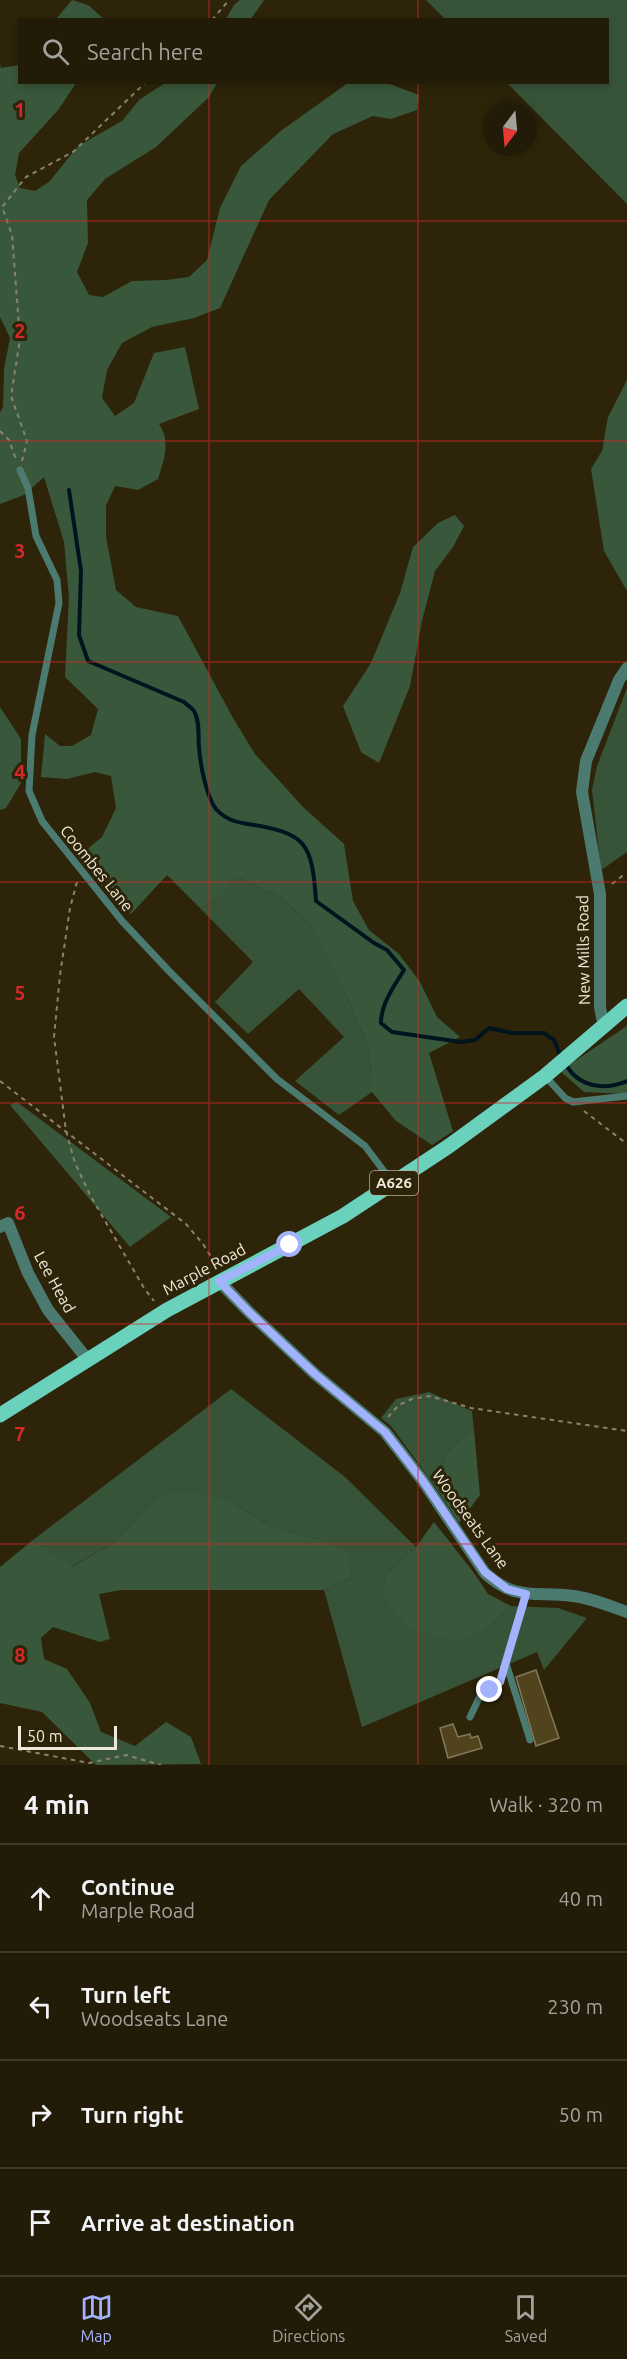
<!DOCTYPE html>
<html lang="en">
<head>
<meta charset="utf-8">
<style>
  :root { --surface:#221b07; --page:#2a2411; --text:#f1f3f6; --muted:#a2a19b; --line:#3f3928; --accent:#a3b2fd }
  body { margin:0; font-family:Ubuntu,sans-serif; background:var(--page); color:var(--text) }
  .compass { position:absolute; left:483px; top:102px; width:54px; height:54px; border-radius:50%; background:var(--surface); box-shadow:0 3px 9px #0003; rotate:196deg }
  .scale { position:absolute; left:18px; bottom:15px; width:99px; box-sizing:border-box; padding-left:6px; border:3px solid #eee9d8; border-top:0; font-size:16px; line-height:21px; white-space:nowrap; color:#eee9d8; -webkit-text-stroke:4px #2d2409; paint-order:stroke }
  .stop { position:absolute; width:18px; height:18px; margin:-14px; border:4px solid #a3b2fd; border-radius:50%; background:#fff }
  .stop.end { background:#a3b2fd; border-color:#fff; box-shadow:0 2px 6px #0008 }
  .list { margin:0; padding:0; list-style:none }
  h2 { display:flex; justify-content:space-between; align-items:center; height:78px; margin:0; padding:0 24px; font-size:26px }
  h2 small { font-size:20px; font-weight:400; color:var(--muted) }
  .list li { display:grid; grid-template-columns:39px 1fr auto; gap:18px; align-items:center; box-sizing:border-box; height:108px; padding:0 24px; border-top:2px solid var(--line) }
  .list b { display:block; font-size:22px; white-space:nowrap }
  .list p { margin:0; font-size:20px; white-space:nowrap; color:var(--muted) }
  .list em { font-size:20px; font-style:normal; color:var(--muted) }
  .icon { flex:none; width:33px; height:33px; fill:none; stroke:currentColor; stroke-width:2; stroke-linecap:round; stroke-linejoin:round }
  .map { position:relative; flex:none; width:627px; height:1765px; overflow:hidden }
  .search { position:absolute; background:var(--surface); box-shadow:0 3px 9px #0003; left:18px; right:18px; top:18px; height:66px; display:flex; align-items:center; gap:15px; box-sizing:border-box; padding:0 21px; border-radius:0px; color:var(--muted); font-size:22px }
  .sheet { height:510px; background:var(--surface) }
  nav { display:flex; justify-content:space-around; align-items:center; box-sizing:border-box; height:84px; border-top:2px solid var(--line); background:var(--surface); font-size:16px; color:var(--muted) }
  nav a { display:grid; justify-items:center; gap:3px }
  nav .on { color:var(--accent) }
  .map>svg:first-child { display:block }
  .green { fill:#375439 }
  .forest { fill:#39583b }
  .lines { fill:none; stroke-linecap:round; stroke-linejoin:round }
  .stream { stroke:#00141f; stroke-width:4 }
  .building { fill:#51441c; stroke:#82795b; stroke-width:1.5 }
  .path { stroke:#8a836c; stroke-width:2; stroke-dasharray:4.5 4.5; stroke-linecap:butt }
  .lane { stroke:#4b7b70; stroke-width:7 }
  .street { stroke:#4b7b70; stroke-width:12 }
  .primary { stroke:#69d1bc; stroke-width:15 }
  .route { stroke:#a3b2fd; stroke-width:8 }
  .grid { fill:none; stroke:#d62828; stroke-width:1.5; stroke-opacity:0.55 }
  .labels { text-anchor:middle; stroke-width:6; stroke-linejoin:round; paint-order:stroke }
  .shield { fill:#2d2409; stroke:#b4ae9a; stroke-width:1.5 }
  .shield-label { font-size:15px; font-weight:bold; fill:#eee9d8 }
  .street-label { font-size:16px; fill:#eee9d8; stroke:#2d2409 }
  .grid-label { font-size:20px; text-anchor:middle; font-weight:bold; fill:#d62828; stroke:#2d2409; stroke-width:6; stroke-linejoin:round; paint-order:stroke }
</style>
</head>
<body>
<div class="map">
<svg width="627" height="1765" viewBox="0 0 627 1765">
  <rect width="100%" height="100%" fill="#2d2409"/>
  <g class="green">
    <path d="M426,0H627V204L507,83L608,82V20L445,19Z"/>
    <path d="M627,688V852L601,870L592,790L597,766Z"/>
    <path d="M235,876L282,898L315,929L344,990L368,1046L372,1074V1092L339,1115L295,1081L344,1037L299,989L248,1034L215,1002L253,962L200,908L222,897Z"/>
    <path d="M231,1389L345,1477L416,1547L388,1572L485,1630L511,1606L558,1608L587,1618L544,1670L537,1652L362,1727L324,1590L352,1577L349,1554L325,1541L270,1526L228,1500L160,1495L113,1543L71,1567L33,1540Z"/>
    <path d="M429,1392L472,1411L474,1430C448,1445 444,1458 434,1485L391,1426L381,1418L396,1399Z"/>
  </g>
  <g class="forest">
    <path d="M72,0L88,5L104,19H56Z"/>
    <path d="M240,0H264L251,19H226L234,5Z"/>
    <path d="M0,64L1,68L19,65L20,82L76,83L59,109L19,153L15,175L20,188L35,191L49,182L78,146L122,121L139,100L165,83H217L209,97L156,147L105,179L87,200L88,243L77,272L89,295L103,297L132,281L166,280L189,277L207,260L220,208L241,166L282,130L348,83H387L419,95L417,110L391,119L373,116L333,134L269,200L220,308L194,318L152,327L122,343L107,370L102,398L115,416L134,403L154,353L185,347L199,409L159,424C171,441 164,460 158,479L138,490L115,486L106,506V537L116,590L136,607L178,616L233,718L255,754L303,807L344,844L353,901L369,930L399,954L420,982L437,1017L460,1037L429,1053L453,1131L432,1145L396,1121L372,1092V1074L368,1046L344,990L314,928L282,898L235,876L222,897L200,908L167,875L131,914L102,886L80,855L102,837L116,808L111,776L95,772L67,779L41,777L45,734L60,746H72L91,735L98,709L65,677L69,597L64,542L44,477L24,495L0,504V412L3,408L4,369L10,338L0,317Z"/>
    <path d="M627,380V591L604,551L591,469L602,451L608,417Z"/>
    <path d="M455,515L464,526L453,547L435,571L422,621L410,686L379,763L361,752L343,706L371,663L400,593L413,547L438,523Z"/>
    <path d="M0,707L21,739V783L6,808L0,810Z"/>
    <path d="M627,1026V1094L584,1092L560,1071Z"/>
    <path d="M17,1102L171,1217L130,1247L10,1105Z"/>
    <path d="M474,1430L480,1495L459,1523L434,1485C444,1458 448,1445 474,1430Z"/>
    <path d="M192,1493L228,1500L270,1526L325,1541L350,1554L352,1577L324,1590H121L99,1594L110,1639L100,1642L53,1627L41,1638L44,1659L67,1669L90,1703L101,1732L135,1746L166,1722L191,1737L201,1764L96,1765L42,1712L0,1703V1567L33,1540L72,1567L113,1543L160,1495Z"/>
    <path d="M434,1522L474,1573L488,1594L511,1606L485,1630L454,1641L407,1626L382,1595L388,1572L416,1547Z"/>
  </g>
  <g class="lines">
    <g class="stream">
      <path d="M69,490L81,571L79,635L88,661L184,702C187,705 192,708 194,711C200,721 198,736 199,747C200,763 206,796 216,809C225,819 235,822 248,824C306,833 312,842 316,901L374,943L387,950L404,970C394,986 381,1004 381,1023L392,1032L461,1042L475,1040L489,1028L512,1033H544L554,1040L561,1057"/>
      <path d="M565,1063C578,1087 603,1091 627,1081"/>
    </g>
  </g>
  <g class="building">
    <path d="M536,1670L559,1738L536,1746L516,1677Z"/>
    <path d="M453,1724L458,1737L470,1734L471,1738L478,1736L482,1748L448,1758L440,1728Z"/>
  </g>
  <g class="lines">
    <g class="path">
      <path d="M212,20L229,0"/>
      <path d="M0,431L9,440L17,462"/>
      <path d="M22,461L27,441L11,396L20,339L12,235L2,207L26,177L73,152L146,82"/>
      <path d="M77,882L70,908L60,975L54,1037L66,1131L75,1163L90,1195L144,1288L154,1301"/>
      <path d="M612,884L626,873"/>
      <path d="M0,1081L186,1224L203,1244L218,1268"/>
      <path d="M584,1111L627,1144"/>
      <path d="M388,1417L399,1405L412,1399L430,1396L471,1408L627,1431"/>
      <path d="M0,1746L89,1763L126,1755L161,1765"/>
    </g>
    <g class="lane">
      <path d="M20,470L28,488L36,536L57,580L59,603L32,735L29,791L42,821L122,921L168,970L277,1079L365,1146L393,1183"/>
      <path d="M545,1076L565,1098L573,1102L627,1096"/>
      <path d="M526,1594L506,1663L530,1740"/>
      <path d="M470,1717L480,1696L500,1682L506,1663"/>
    </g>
    <g class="street">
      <path d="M606,1024L602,1018L600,1007V894L582,792L586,761L619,680L627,668"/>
      <path d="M0,1227L8,1223L28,1273L48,1310L87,1359"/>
      <path d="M219,1281L249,1312L315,1374L385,1432L423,1481L485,1573C517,1602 534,1591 573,1596C591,1598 610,1606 627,1612"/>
    </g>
    <path class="primary" d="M0,1415L167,1310L343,1216L449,1146L545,1076L627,1006"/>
  </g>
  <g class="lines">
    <path class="route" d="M290,1245L219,1281L249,1312L315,1374L385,1432L423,1481L485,1572L507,1589L526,1594L500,1682L490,1690"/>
  </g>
  <path class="grid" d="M209,0V20M418,0V20M209,82V1765M418,82V1765M0,221H627M0,441H627M0,662H627M0,882H627M0,1103H627M0,1324H627M0,1544H627"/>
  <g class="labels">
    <rect class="shield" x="370" y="1171" width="48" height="24" rx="4.5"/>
    <g class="shield-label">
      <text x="394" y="1188">A626</text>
    </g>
    <g class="street-label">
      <text transform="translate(97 868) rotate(51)" y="6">Coombes Lane</text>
      <text transform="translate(583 950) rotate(-91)" y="6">New Mills Road</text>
      <text transform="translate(204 1269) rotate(-28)" y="6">Marple Road</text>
      <text transform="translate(55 1282) rotate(61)" y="6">Lee Head</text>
      <text transform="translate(471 1519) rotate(54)" y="6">Woodseats Lane</text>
    </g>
  </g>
  <g class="grid-label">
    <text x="20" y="117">1</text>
    <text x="20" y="338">2</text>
    <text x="20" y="558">3</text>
    <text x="20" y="779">4</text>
    <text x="20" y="1000">5</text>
    <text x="20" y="1220">6</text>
    <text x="20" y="1441">7</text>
    <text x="20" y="1662">8</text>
  </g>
</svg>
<svg class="compass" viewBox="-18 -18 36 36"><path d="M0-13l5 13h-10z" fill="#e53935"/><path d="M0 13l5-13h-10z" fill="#a2a19b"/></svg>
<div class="scale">50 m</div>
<div class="stop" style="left:290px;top:1245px"></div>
<div class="stop end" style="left:490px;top:1690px"></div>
<div class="search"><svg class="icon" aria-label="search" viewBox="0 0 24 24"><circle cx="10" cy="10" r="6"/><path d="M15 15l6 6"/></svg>Search here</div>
</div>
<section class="sheet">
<h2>4 min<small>Walk · 320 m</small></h2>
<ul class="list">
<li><svg class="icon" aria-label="ahead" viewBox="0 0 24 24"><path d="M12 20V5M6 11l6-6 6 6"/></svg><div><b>Continue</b><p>Marple Road</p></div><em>40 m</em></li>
<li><svg class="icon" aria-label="left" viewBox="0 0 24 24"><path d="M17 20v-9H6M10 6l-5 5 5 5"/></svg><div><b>Turn left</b><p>Woodseats Lane</p></div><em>230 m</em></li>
<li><svg class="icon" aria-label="right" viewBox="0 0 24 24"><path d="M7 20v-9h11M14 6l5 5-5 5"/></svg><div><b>Turn right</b></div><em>50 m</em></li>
<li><svg class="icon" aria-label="arrive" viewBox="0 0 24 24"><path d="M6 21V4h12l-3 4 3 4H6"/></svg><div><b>Arrive at destination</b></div></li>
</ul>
</section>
<nav>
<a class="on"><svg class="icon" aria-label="map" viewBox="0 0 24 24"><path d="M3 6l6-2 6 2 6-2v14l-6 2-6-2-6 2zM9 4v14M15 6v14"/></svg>Map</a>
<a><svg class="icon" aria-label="directions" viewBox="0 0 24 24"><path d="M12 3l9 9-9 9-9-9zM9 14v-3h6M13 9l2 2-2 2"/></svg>Directions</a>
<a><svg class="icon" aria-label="saved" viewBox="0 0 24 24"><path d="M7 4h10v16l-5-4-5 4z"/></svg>Saved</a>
</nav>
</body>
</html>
